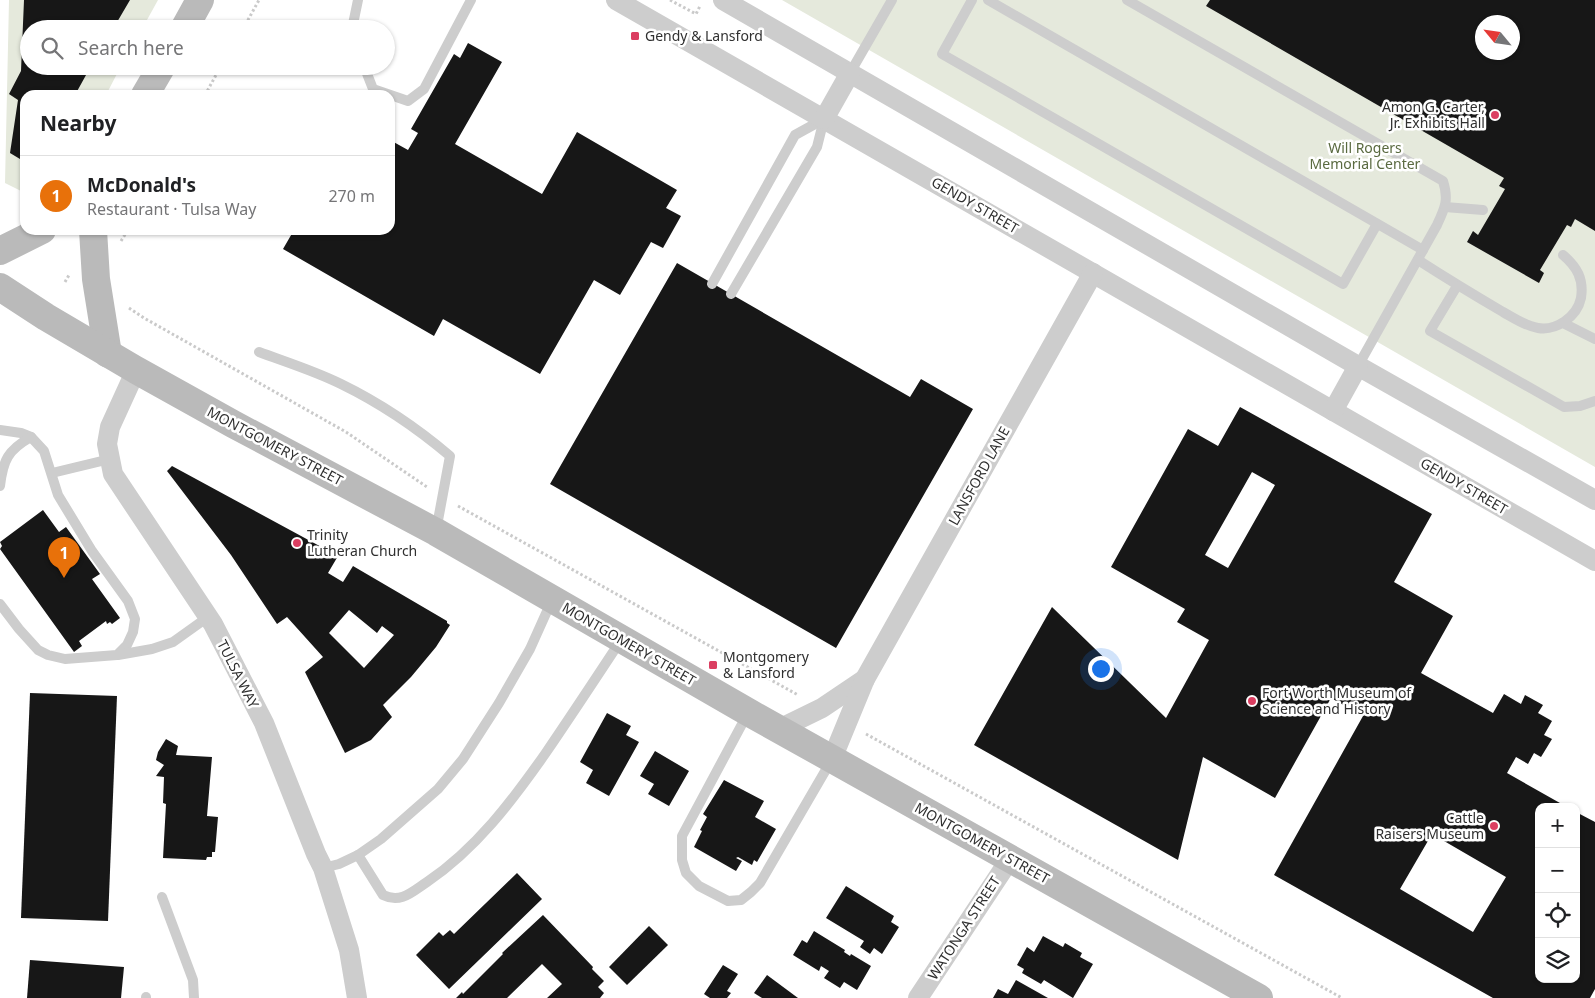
<!DOCTYPE html>
<html lang="en">
<head>
<meta charset="utf-8">
<style>
  :root { --surface:#fff; --page:#f2f2f2; --text:#202124; --muted:#757577; --line:#e0e0e0; --accent:#db3e61 }
  body { margin:0; font-family:"Noto Sans",sans-serif; background:var(--page); color:var(--text) }
  .controls { position:absolute; right:15px; bottom:15px; display:grid; overflow:hidden; border-radius:10px; box-shadow:0 1px 4px #0004 }
  .controls button { width:45px; height:45px; display:grid; place-items:center; padding:0; border:0; border-bottom:1px solid var(--line); background:var(--surface); color:var(--text); font:25px sans-serif }
  .compass { position:absolute; left:1475px; top:15px; width:45px; height:45px; border-radius:50%; background:var(--surface); box-shadow:0 1px 4px #0004; rotate:299deg }
  .you { position:absolute; left:1100px; top:668px; width:18px; height:18px; margin:-12px; border:4px solid #fff; border-radius:50%; background:#1a73e8; box-shadow:0 0 0 8px #1a73e833 }
  .badge { display:grid; place-items:center; width:32px; height:32px; border-radius:50%; background:var(--accent); color:#fff; font-size:16px; font-weight:700 }
  .pin { position:absolute; translate:-50% -41px; filter:drop-shadow(0 1px 2px #0008) }
  .pin::after { content:''; position:absolute; top:26px; width:18px; height:15px; background:inherit; clip-path:polygon(0 0,100% 0,50% 100%) }
  .list { margin:0; padding:0; list-style:none }
  h2 { display:flex; justify-content:space-between; align-items:center; height:65px; margin:0; padding:0 20px; font-size:21px }
  h2 small { font-size:16px; font-weight:400; color:var(--muted) }
  .list li { display:grid; grid-template-columns:32px 1fr auto; gap:15px; align-items:center; box-sizing:border-box; height:80px; padding:0 20px; border-top:1px solid var(--line) }
  .list b { display:block; font-size:19px; white-space:nowrap }
  .list p { margin:0; font-size:16px; white-space:nowrap; color:var(--muted) }
  .list em { font-size:16px; font-style:normal; color:var(--muted) }
  .icon { flex:none; width:28px; height:28px; fill:none; stroke:currentColor; stroke-width:2; stroke-linecap:round; stroke-linejoin:round }
  .map { position:relative; flex:none; width:1595px; height:998px; overflow:hidden }
  .search { position:absolute; background:var(--surface); box-shadow:0 1px 4px #0004; left:20px; top:20px; width:375px; height:55px; display:flex; align-items:center; gap:12px; box-sizing:border-box; padding:0 18px; border-radius:28px; color:var(--muted); font-size:19px }
  .panel { position:absolute; background:var(--surface); box-shadow:0 1px 4px #0004; left:20px; top:90px; width:375px; height:145px; border-radius:15px }
  .map>svg:first-child { display:block }
  .green { fill:#e5e9dc; fill-rule:evenodd }
  .building { fill:#171717; fill-rule:evenodd }
  .lines { fill:none; stroke-linecap:round; stroke-linejoin:round }
  .path { stroke:#cacaca; stroke-width:3; stroke-dasharray:2.5 2.5; stroke-linecap:butt }
  .service { stroke:#cdcdcd; stroke-width:10 }
  .minor { stroke:#cdcdcd; stroke-width:20 }
  .secondary { stroke:#bababa; stroke-width:28 }
  .poi-dot { fill:#db3e61; stroke:#fff; stroke-width:2 }
  .labels { text-anchor:middle; stroke-width:5; stroke-linejoin:round; paint-order:stroke }
  .poi-label { font-size:14px; fill:#303030; stroke:#fff; text-anchor:start }
  .park-label { font-size:14px; fill:#5a6a40; stroke:#fff }
  .street-label { font-size:14px; fill:#303030; stroke:#fff }
</style>
</head>
<body>
<div class="map">
<svg width="1595" height="998" viewBox="0 0 1595 998">
  <rect width="100%" height="100%" fill="#fff"/>
  <g class="green">
    <path d="M9,0H158L142,29H29V66H121L106,95H25V193L5,183Z"/>
    <path d="M782,0H1595V467ZM1482,22H1512V52H1482Z"/>
  </g>
  <g class="building">
    <path d="M24,0H130L113,29H29V66H91L75,95H25V162L10,153L18,100L9,94L21,71Z"/>
    <path d="M1210,0H1595V231L1575,219L1571,227L1567,225L1540,270L1544,273L1539,283L1467,242L1473,231L1478,235L1505,189L1499,186L1504,178L1206,6ZM1482,22H1512V52H1482Z"/>
    <path d="M468,43L502,62L455,144L542,194L577,132L677,190L666,208L681,216L663,248L651,242L620,295L594,280L540,374L443,319L434,336L283,249L294,230H390V140L408,150L418,133L411,129L454,54L460,58Z"/>
    <path d="M677,263L910,397L921,379L973,409L836,648L550,484Z"/>
    <path d="M1240,407L1432,514L1394,582L1453,616L1421,673L1493,713L1504,694L1521,704L1525,695L1543,705L1538,713L1552,721L1544,735L1552,739L1541,757L1534,753L1528,764L1516,757L1507,773L1567,807H1539V979H1576V812L1595,822V989L1590,998H1493L1274,875L1363,716L1331,698L1275,798L1203,757L1178,860L974,745L1052,607L1166,718L1209,640L1177,622L1185,609L1111,567L1188,429L1218,446ZM1252,472L1275,485L1228,568L1205,555ZM1432,834L1506,877L1473,932L1400,889Z"/>
    <path d="M172,466L338,556L328,573L343,582L353,566L447,621V623L450,625L436,647L411,677L383,705L392,717L371,740L345,753L305,672L323,657L287,617L277,624L231,555L167,471ZM349,610L377,633L382,626L394,635L364,668L329,633Z"/>
    <path d="M43,510L59,532L66,527L100,574L92,579L120,618L112,624L110,622L107,624L106,621L79,641L82,646L74,652L0,549L2,546L0,542Z"/>
    <path d="M30,693L117,696L108,921L21,918Z"/>
    <path d="M607,713L631,726L626,735L639,742L609,796L586,783L593,770L580,762Z"/>
    <path d="M166,739L178,746L176,755L212,757L207,816L218,817L215,852H212V857H207L206,860L163,858L166,804L163,803L164,777L156,776L164,765L156,760L158,752Z"/>
    <path d="M655,751L689,771L669,806L648,794L654,784L640,776Z"/>
    <path d="M724,780L764,801L755,817L776,829L757,862L754,860L752,865L738,857L736,858L742,861L736,871L694,847L702,831L700,830L707,817L703,814Z"/>
    <path d="M517,873L542,899L449,989L416,955L439,932L443,936L450,930L454,934Z"/>
    <path d="M846,886L894,916L891,922L899,927L882,954L874,948L870,954L860,947L864,941L826,918Z"/>
    <path d="M543,915L593,967L592,969L604,981L598,987L604,993L600,998H547L562,984L542,964L507,998H456L462,992L463,994L503,954L502,953Z"/>
    <path d="M649,926L668,945L627,985L609,967Z"/>
    <path d="M814,931L845,950L844,952L850,956L851,954L871,966L857,990L844,982L840,988L824,978L829,971L821,966L819,971L793,955L802,940L807,943Z"/>
    <path d="M1043,936L1063,947L1065,943L1082,953L1080,957L1093,964L1073,998L1044,980L1041,984L1022,973L1024,969L1017,965L1027,947L1034,952Z"/>
    <path d="M30,960L124,967L121,998H27Z"/>
    <path d="M723,965L738,974L727,991L731,993L727,998H710L704,994Z"/>
    <path d="M767,975L798,998H762L754,993Z"/>
    <path d="M1016,980L1048,998H993L998,989L1008,994Z"/>
  </g>
  <g class="lines">
    <g class="path">
      <path d="M670,0L696,14L700,6"/>
      <path d="M243,29L259,0"/>
      <path d="M205,95L221,66"/>
      <path d="M121,241L128,230"/>
      <path d="M65,282L69,275"/>
      <path d="M129,308L144,318L346,432L427,487"/>
      <path d="M458,506L798,695"/>
      <path d="M866,734L1342,998"/>
    </g>
    <g class="service">
      <path d="M972,0L942,54L1343,284L1377,224"/>
      <path d="M988,0L1423,250"/>
      <path d="M1127,0L1443,181C1449,200 1445,208 1437,225L1358,366"/>
      <path d="M352,29L358,0"/>
      <path d="M364,66L373,89L408,101L424,89L471,0"/>
      <path d="M850,73L892,0"/>
      <path d="M1445,207L1483,210"/>
      <path d="M1418,260C1446,278 1474,295 1503,312C1514,318 1525,326 1538,328C1556,331 1577,317 1581,298C1584,279 1577,267 1563,255"/>
      <path d="M712,284L795,135L824,119"/>
      <path d="M1457,286L1430,331L1564,407L1580,406L1595,401"/>
      <path d="M731,294L817,147L824,119"/>
      <path d="M1563,323L1595,339"/>
      <path d="M259,352C286,362 315,371 341,384C380,403 417,428 450,456L436,531"/>
      <path d="M0,430L21,433L31,437L44,451L58,495L92,551L128,601L135,619L133,632L127,645L117,655L65,659L48,655L38,650L19,629L0,604"/>
      <path d="M52,473L110,459"/>
      <path d="M0,486C3,460 8,450 31,437"/>
      <path d="M118,655L152,649L173,642L208,617"/>
      <path d="M748,713L682,836V860L686,873L699,886L728,901L741,900L751,892L760,883L831,761"/>
      <path d="M358,855L383,895C401,904 413,891 427,882C476,849 512,801 545,754C571,716 596,678 621,640"/>
      <path d="M323,868L339,864L358,855L381,839L438,789L463,759L499,703L530,649L552,600"/>
      <path d="M162,897L193,980L194,998"/>
      <path d="M146,998V997"/>
    </g>
    <g class="minor">
      <path d="M616,0L1595,561"/>
      <path d="M723,0L1358,366L1595,500"/>
      <path d="M824,119L850,73"/>
      <path d="M136,370L110,427L107,444L113,474L213,624L264,723L316,854L323,868L349,950L357,998"/>
      <path d="M1333,411L1358,366"/>
      <path d="M779,729L822,708L865,679"/>
      <path d="M832,759L865,679L1093,273"/>
      <path d="M918,998L1010,859"/>
    </g>
    <g class="secondary">
      <path d="M184,29L200,0"/>
      <path d="M145,95L162,66"/>
      <path d="M93,230L96,279L108,354"/>
      <path d="M0,251L42,230"/>
      <path d="M0,287L46,317L136,370L233,424L436,532L748,712L1259,998"/>
    </g>
  </g>
  <g class="poi-dot">
    <rect x="630" y="31" width="10" height="10" rx="2.5"/>
    <circle cx="1495" cy="115" r="5"/>
    <circle cx="297" cy="543" r="5"/>
    <rect x="708" y="660" width="10" height="10" rx="2.5"/>
    <circle cx="1252" cy="701" r="5"/>
    <circle cx="1494" cy="826" r="5"/>
  </g>
  <g class="labels">
    <g class="poi-label">
      <text x="645" y="41">Gendy &amp; Lansford</text>
      <text x="1485" y="112" text-anchor="end">Amon G. Carter,<tspan x="1485" dy="16">Jr. Exhibits Hall</tspan></text>
      <text x="307" y="540">Trinity<tspan x="307" dy="16">Lutheran Church</tspan></text>
      <text x="723" y="662">Montgomery<tspan x="723" dy="16">&amp; Lansford</tspan></text>
      <text x="1262" y="698">Fort Worth Museum of<tspan x="1262" dy="16">Science and History</tspan></text>
      <text x="1484" y="823" text-anchor="end">Cattle<tspan x="1484" dy="16">Raisers Museum</tspan></text>
    </g>
    <g class="park-label">
      <text x="1365" y="153">Will Rogers<tspan x="1365" dy="16">Memorial Center</tspan></text>
    </g>
    <g class="street-label">
      <text transform="translate(975 205) rotate(30)" y="5">GENDY STREET</text>
      <text transform="translate(275 446) rotate(28)" y="5">MONTGOMERY STREET</text>
      <text transform="translate(979 476) rotate(-61)" y="5">LANSFORD LANE</text>
      <text transform="translate(1464 486) rotate(30)" y="5">GENDY STREET</text>
      <text transform="translate(629 644) rotate(30)" y="5">MONTGOMERY STREET</text>
      <text transform="translate(238 674) rotate(63)" y="5">TULSA WAY</text>
      <text transform="translate(982 843) rotate(29)" y="5">MONTGOMERY STREET</text>
      <text transform="translate(964 928) rotate(-57)" y="5">WATONGA STREET</text>
    </g>
  </g>
</svg>
<div class="controls">
<button>+</button>
<button>−</button>
<button><svg class="icon" aria-label="locate" viewBox="0 0 24 24"><circle cx="12" cy="12" r="6"/><path d="M12 2v4M12 18v4M2 12h4M18 12h4"/></svg></button>
<button><svg class="icon" aria-label="layers" viewBox="0 0 24 24"><path d="M12 4l9 5-9 5-9-5zM3 14l9 5 9-5"/></svg></button>
</div>
<svg class="compass" viewBox="-18 -18 36 36"><path d="M0-13l5 13h-10z" fill="#e53935"/><path d="M0 13l5-13h-10z" fill="#757577"/></svg>
<div class="you"></div>
<div class="pin badge" style="left:64px;top:578px;background:#e8710a">1</div>
<div class="search"><svg class="icon" aria-label="search" viewBox="0 0 24 24"><circle cx="10" cy="10" r="6"/><path d="M15 15l6 6"/></svg>Search here</div>
<section class="panel">
<h2>Nearby<small></small></h2>
<ul class="list">
<li><span class="badge" style="background:#e8710a">1</span><div><b>McDonald's</b><p>Restaurant · Tulsa Way</p></div><em>270 m</em></li>
</ul>
</section>
</div>
</body>
</html>
